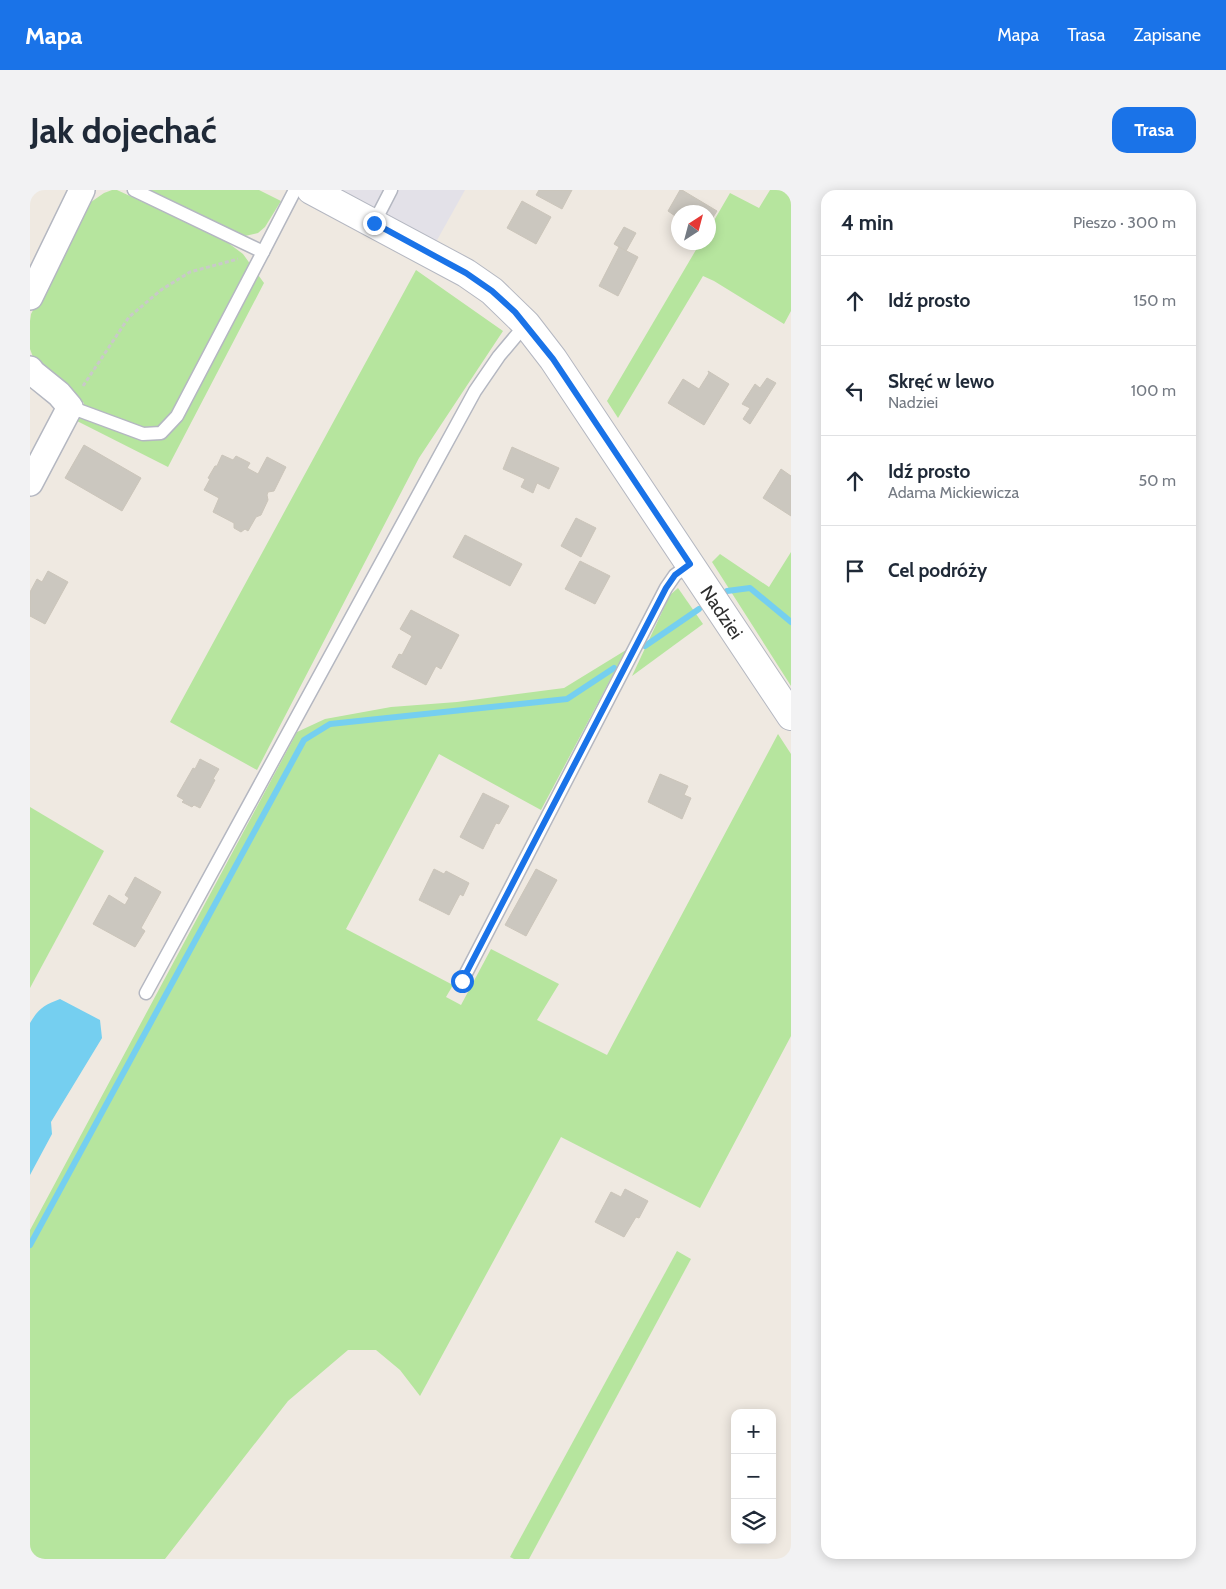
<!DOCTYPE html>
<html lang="pl">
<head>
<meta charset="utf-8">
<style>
  :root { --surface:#fff; --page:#f2f2f3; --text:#1f2937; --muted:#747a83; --line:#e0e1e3; --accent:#1a73e8 }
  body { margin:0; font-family:Cabin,sans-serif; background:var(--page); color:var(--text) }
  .controls { position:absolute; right:15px; bottom:15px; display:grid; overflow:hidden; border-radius:10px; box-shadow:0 2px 12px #0003 }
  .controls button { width:45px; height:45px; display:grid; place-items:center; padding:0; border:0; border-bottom:1px solid var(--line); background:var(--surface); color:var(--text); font:25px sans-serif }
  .compass { position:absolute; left:641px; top:15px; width:45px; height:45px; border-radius:50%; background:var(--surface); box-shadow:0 2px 12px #0003; rotate:36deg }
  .stop { position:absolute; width:15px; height:15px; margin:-11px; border:4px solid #1a73e8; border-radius:50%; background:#fff }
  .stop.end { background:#1a73e8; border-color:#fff; box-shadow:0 1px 5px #0008 }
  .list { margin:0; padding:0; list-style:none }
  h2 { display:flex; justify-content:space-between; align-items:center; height:65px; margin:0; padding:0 20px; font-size:21px }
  h2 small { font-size:16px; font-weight:400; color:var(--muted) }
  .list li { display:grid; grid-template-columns:32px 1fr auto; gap:15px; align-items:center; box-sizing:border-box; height:90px; padding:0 20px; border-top:1px solid var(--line) }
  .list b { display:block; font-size:19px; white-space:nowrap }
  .list p { margin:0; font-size:16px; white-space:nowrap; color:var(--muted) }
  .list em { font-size:16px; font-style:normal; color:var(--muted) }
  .icon { flex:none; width:28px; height:28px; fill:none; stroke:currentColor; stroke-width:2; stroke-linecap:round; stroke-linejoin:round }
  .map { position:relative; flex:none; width:761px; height:1369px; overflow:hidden; border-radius:15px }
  header { display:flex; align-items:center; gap:30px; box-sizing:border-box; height:70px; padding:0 25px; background:var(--accent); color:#fff }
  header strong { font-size:24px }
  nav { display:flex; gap:28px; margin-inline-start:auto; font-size:18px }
  .intro { display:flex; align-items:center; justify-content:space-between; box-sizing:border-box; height:120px; padding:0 30px }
  h1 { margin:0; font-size:35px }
  .button { padding:12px 22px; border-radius:15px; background:var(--accent); color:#fff; font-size:18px; font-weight:700 }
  main { display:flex; gap:30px; padding:0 30px }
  aside { flex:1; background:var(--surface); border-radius:15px; box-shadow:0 2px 12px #0003 }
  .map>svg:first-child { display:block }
  .industrial { fill:#e3e1e8 }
  .green { fill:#b6e59e }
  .water { fill:#75cff0 }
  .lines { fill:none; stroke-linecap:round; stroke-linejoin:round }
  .stream { stroke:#75cff0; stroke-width:6 }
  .building { fill:#cbc7bf; stroke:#cbc5ba }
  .service-casing { stroke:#b4b7c1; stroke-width:15 }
  .minor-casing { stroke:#b4b7c1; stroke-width:28 }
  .tertiary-casing { stroke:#b4b7c1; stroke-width:30 }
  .path { stroke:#c9c9c9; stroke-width:3; stroke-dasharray:4 2.5; stroke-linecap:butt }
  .service { stroke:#fff; stroke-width:12 }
  .minor { stroke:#fff; stroke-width:25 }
  .tertiary { stroke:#fff; stroke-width:28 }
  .route { stroke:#1a73e8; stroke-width:6 }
  .labels { text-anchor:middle; stroke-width:4; stroke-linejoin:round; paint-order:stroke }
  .street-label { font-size:19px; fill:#2e2e2e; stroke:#fff }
</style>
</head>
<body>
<header>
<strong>Mapa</strong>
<nav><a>Mapa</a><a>Trasa</a><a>Zapisane</a></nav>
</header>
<div class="intro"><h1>Jak dojechać</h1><a class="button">Trasa</a></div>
<main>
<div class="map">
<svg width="761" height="1369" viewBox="0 0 761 1369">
  <rect width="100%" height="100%" fill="#efe9e1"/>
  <path class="industrial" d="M306,0H435L406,52Z"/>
  <g class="green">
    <path d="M82,0H87L193,49L213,64L234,93L138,277L47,231L54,213L6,175L0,159V131L1,124L61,12L74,3Z"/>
    <path d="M114,0H229L251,11L235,37L228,43L215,46Z"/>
    <path d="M740,0H761V121L754,134L684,91L673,86L588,228L577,211L670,53L678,52L679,39L700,3L729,18Z"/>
    <path d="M386,80L473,141L389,268L227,580L140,532Z"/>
    <path d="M761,362V496L682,372L690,364L739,397Z"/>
    <path d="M648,398L673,434L602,486L640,405Z"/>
    <path d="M596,460L511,620L409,564L316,739L423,795L416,807L431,815L461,759L529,794L507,830L577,865L748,544L761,564V846L670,1018L531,947L390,1206L370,1180L346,1160H318L258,1211L135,1369H0V1040L267,542L295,529L361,517L427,512L534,498Z"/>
    <path d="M0,617L74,661L0,798Z"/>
    <path d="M647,1061L661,1069L499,1369H484L480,1367Z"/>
  </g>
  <path class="water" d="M30,809L70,830L72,848L21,932L22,944L0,985V833C9,818 14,815 30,809Z"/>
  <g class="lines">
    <g class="stream">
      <path d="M697,401L720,398L761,432"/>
      <path d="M615,456L669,419"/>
      <path d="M0,1055L274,550L300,534L537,509L584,478"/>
    </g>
  </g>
  <g class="building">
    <path d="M509,0H542L532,19L506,5Z"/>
    <path d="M650,0H652L687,21L678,35V22H648V28L638,21Z"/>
    <path d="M492,11L521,27L506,54L477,38Z"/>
    <path d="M594,37L606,43L596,61L584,54Z"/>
    <path d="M589,57L608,67L588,106L569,96Z"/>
    <path d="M678,181L699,194L674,235L638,213L653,189L669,199L679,183Z"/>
    <path d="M737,188L746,193L720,234L713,229L720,218L712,214L725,194L730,198Z"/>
    <path d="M54,255L111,288L92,321L35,288Z"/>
    <path d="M482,257L529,278L519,299L507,293L503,303L491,297L495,289L473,279Z"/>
    <path d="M192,265L203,270L206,266L220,273L217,278L228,284L237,267L256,277L244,301L238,302L237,305L238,310L231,325L226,327L218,341L215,339L211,342L204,338V333L183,322L189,308L174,300L180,289L178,288L185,276H187Z"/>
    <path d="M751,279L761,286V326L733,308Z"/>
    <path d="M546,328L566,338L551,367L531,356Z"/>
    <path d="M435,345L492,374L480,396L423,367Z"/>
    <path d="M550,371L580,386L565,414L535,399Z"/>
    <path d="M18,381L38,392L15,434L0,426V402L7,389L12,392Z"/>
    <path d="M381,420L429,445L411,479L406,476L396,495L362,477L369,464L372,465L382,446L370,439Z"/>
    <path d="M170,569L189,579L183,589L185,590L170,618L164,615L162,617L152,612L154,610L147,606L163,578L165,579Z"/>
    <path d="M630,584L658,596L654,605L661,608L652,629L618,612Z"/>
    <path d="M453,603L479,616L469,634L466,633L453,659L430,647Z"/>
    <path d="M404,679L414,684L416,681L439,693L433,706L430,704L419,725L389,710Z"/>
    <path d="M506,679L527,690L496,746L475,735Z"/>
    <path d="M105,687L131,702L111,738L115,741L105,757L63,734L79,705L95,715L99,708L95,705Z"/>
    <path d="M595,999L618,1011L609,1028L606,1027L594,1047L565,1032L581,1002L591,1007Z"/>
  </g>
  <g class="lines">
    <defs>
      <g id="service">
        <path d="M104,0L233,62L265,0"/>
        <path d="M344,33L361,0"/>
        <path d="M40,217L113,244L131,243L147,226L233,62"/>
        <path d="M432,791L636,398L645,385L660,374"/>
        <path d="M116,803L445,201L469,166L496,134"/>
      </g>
      <g id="minor">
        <path d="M0,107L52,0"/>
        <path d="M0,179L3,183L29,204L40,217L0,293"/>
      </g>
      <path id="tertiary" d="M281,0L436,83L462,101L496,134L523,169L761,526"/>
    </defs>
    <use href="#service" class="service-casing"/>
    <use href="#minor" class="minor-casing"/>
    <use href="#tertiary" class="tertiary-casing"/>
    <path class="path" d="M53,196L99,127L131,100L160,82L208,69"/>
    <use href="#service" class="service"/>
    <use href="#minor" class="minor"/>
    <use href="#tertiary" class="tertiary"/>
  </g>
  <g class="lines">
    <path class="route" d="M344,33L436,83L462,101L485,122L523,169L660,374L645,385L636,398L432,791"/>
  </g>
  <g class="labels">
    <g class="street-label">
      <text transform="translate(692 422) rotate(56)" y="7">Nadziei</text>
    </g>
  </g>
</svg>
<div class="controls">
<button>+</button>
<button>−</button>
<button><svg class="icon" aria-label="layers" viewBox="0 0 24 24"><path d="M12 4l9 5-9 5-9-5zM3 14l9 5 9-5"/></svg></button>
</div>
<svg class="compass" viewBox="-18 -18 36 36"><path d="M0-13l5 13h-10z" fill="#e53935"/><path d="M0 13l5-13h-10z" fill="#747a83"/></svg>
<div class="stop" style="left:432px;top:791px"></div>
<div class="stop end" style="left:344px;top:33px"></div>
</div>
<aside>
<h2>4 min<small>Pieszo · 300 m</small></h2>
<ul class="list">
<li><svg class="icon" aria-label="ahead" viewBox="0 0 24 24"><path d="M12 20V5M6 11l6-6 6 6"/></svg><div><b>Idź prosto</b></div><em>150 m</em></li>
<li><svg class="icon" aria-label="left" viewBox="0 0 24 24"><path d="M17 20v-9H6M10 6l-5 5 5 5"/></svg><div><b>Skręć w lewo</b><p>Nadziei</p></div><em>100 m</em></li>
<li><svg class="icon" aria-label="ahead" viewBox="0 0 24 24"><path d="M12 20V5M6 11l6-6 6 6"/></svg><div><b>Idź prosto</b><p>Adama Mickiewicza</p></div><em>50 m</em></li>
<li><svg class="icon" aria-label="arrive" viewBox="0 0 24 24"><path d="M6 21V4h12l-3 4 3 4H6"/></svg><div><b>Cel podróży</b></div></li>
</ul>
</aside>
</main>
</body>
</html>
